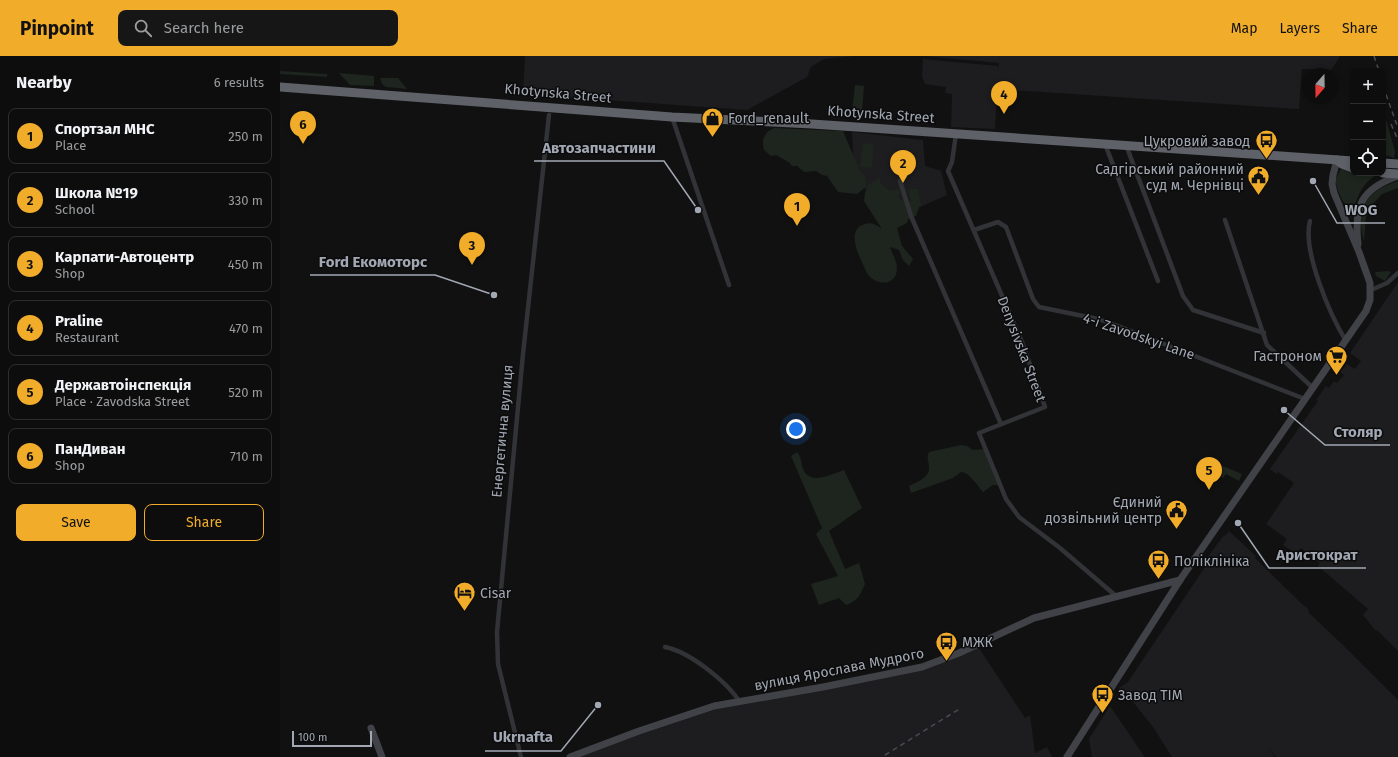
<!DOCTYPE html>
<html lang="en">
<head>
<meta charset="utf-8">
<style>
  :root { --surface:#0d0d0e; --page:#161617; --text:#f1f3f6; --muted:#9a9c9e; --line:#2d2d2e; --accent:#f1ac2a }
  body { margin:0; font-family:"Fira Sans",sans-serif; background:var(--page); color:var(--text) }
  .controls { position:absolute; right:12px; top:12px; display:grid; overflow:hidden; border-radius:8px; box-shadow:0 2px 6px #0003 }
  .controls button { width:36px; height:36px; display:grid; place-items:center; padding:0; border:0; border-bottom:1px solid var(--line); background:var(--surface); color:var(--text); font:20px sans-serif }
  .compass { position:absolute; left:1022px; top:12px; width:36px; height:36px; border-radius:50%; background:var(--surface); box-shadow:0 2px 6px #0003; rotate:200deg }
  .scale { position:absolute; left:12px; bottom:10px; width:80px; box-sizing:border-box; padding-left:4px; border:2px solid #a2a8b3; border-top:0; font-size:11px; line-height:14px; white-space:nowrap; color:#a2a8b3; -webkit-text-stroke:3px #0c0c0d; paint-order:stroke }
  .you { position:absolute; left:516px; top:373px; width:14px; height:14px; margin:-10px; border:3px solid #fff; border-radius:50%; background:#1a73e8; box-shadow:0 0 0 6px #1a73e833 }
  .badge { display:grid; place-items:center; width:26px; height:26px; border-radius:50%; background:var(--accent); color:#111; font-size:13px; font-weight:700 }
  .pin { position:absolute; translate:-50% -33px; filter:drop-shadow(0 1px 2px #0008) }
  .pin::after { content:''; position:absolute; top:21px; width:14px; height:12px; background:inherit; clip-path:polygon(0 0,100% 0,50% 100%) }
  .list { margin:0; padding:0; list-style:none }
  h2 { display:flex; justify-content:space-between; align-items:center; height:52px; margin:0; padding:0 16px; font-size:17px }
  h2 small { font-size:13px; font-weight:400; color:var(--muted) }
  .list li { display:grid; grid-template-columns:26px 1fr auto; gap:12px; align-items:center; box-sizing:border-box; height:56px; margin:0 8px 8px; padding:0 8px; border:1px solid var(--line); border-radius:8px }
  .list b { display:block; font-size:15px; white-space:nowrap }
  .list p { margin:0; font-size:13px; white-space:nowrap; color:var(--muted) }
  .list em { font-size:13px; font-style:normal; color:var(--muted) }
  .actions { display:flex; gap:8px; padding:12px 16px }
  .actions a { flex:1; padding:9px 0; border:1px solid var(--accent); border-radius:8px; text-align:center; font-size:14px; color:var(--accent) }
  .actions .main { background:var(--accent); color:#111 }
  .icon { flex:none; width:22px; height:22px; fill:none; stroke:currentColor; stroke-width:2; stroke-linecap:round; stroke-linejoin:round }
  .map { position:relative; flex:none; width:1118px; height:701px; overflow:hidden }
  header { display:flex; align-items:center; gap:24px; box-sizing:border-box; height:56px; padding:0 20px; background:var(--accent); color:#111 }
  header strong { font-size:19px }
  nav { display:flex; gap:22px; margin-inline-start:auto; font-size:14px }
  .search { width:280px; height:36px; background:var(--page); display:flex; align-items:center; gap:10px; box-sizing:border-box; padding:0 14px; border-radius:8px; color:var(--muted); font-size:15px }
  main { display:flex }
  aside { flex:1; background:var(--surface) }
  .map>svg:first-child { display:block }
  .built { fill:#1d1d1f }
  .green { fill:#1d251e }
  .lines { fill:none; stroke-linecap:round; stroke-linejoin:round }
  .street { stroke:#323337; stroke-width:4.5 }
  .secondary { stroke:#404247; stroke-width:7 }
  .highway { stroke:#5e6168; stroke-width:9 }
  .rail { stroke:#494b50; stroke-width:1.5; stroke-dasharray:5 4; stroke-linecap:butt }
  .labels { text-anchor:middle; stroke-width:3; stroke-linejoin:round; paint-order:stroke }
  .street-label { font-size:14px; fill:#a2a8b3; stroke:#0c0c0d }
  .poi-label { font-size:14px; fill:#a2a8b3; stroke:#0c0c0d; text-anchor:start }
  .leader { fill:none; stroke:#a2a8b3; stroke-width:1.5 }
  .callout-dot { fill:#a2a8b3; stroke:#0c0c0d; stroke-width:1.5 }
  .callout-label { font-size:15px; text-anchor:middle; font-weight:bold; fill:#a2a8b3; stroke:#0c0c0d; stroke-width:3; stroke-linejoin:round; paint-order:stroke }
</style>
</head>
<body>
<header>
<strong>Pinpoint</strong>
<div class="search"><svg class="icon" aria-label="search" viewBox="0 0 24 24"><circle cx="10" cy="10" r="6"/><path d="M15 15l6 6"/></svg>Search here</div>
<nav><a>Map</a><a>Layers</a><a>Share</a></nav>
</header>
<main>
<aside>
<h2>Nearby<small>6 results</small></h2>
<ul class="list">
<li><span class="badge">1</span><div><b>Спортзал МНС</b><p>Place</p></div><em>250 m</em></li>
<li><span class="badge">2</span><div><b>Школа №19</b><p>School</p></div><em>330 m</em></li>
<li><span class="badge">3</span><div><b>Карпати-Автоцентр</b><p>Shop</p></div><em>450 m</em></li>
<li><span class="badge">4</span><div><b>Praline</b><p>Restaurant</p></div><em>470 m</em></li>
<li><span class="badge">5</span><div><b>Державтоінспекція</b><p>Place · Zavodska Street</p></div><em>520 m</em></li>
<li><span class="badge">6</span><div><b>ПанДиван</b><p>Shop</p></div><em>710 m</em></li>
</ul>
<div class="actions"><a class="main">Save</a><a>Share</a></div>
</aside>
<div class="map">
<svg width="1118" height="701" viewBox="0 0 1118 701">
  <rect width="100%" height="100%" fill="#111112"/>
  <g class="built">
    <path d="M245,0H575L544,3L531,11L527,21L467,54L243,38Z"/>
    <path d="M645,0H1059V2L1051,14L1022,13L1019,53L717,33L715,73L671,71L672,38L665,37L666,31L645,28L642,21L643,3L718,10V14L719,7Z"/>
    <path d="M572,76L643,84L645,110L661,115L667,139L604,167L574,113Z"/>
    <path d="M1118,226V595L1097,574L1096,575L1083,559L1088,553L1038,510L1040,507L1021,492L1016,497L1003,489L1007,483L986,468L1014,427L998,416L996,418L990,413L1038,345L1036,344L1046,330L1049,332L1054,325L1057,327L1064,319L1060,316L1067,308L1075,313L1081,305L1070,297Z"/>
    <path d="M949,475L976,500L975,502L1025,551L1026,550L1029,555L1028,556L1066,592L1008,661L1066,592L1118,644V701H996L987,691L995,701H892L873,671L846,637L844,638L839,632L848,626L927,508L924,506L944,479L945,480Z"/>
    <path d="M697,589L745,662L750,659L755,697L767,691L772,701H294L434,651L641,612Z"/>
    <path d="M830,650L862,697L864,701H812L809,683Z"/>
  </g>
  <g class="green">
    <path d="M0,15L47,18V21L0,18Z"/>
    <path d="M59,17L94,20V30L70,29Z"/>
    <path d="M100,22H118L127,33L106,31L102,28Z"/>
    <path d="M575,29L584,30L582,57L572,56Z"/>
    <path d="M1103,59L1106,63L1115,96L1114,102L1103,98Z"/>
    <path d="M494,72L563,75L580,115C586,120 587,124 586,131L577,138L558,136L547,120L542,119L536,115L524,116L517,110H512L510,107L496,99L491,100L484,94C481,83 485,76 494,72Z"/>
    <path d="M583,87L594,88L592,112L580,111Z"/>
    <path d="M1061,113L1073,114V117L1098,118C1081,127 1076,144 1071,162L1058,135L1055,124Z"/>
    <path d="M600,122L601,128L610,135L618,133L620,136L618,142L628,147L631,145L629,137L630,133H638L641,149L639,151L636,160L628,163L627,167L617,172L622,190L633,203L629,210L623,204L619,194L610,191C612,198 617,205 617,212C617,230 596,231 587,217C582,205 563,174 585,168C592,166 597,169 602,173L584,145L585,137L588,129Z"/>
    <path d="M1118,125V132L1102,138L1092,149L1086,161L1084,185C1075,153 1086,135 1118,125Z"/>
    <path d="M1108,215L1111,216L1105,225L1096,220L1095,216Z"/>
    <path d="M681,389L687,390L693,394L705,393L720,429H713L703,436C697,429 689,416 681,416L673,422L631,437L629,430C636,426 650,422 649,411C649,405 646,402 649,396Z"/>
    <path d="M517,396C521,400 521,405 522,410C528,431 549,419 564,414L582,452L549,475L565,513L579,507L585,528C580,539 578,545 566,549L559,542L539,549L531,528L558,520L536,478L542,472L511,400Z"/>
    <path d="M940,409L962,418L959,425L946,418L943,422L936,418Z"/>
  </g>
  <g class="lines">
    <g class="street">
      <path d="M392,61L449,229"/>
      <path d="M676,78L672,106L668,115L742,286L765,351L699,377L726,443L739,461L780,492L836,540"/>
      <path d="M825,88L878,225"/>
      <path d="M846,89L903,240L913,254L984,277"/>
      <path d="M620,125L631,160L721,368"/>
      <path d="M945,164L987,289L1033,332"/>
      <path d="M1030,165C1022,194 1050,259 1066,285"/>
      <path d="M694,174L718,166L726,171L753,243L759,251L818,263L838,270L1025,343"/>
      <path d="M1091,234L1107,227L1118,217"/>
      <path d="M385,591C410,596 446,625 460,646"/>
      <path d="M241,701L218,608L217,576L243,298L269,59"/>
    </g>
    <g class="secondary">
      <path d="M1078,188C1074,151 1080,133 1118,120"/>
      <path d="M91,672L102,701"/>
      <path d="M290,701L359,675L434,650L543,631L642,611L679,597L754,562L900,524"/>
      <path d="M787,701L900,524L1086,255L1090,244V227L1079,196L1054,137L1052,128L1053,119L1057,104"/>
    </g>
    <g class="highway">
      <path d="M0,31L392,61L532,68L1073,105"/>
      <path d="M1057,104L1062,108L1073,112"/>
      <path d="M1103,107L1118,108"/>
      <path d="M1103,117L1118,118"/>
    </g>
    <g class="rail">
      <path d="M1094,0L1099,15"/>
      <path d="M1103,30L1118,72"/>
      <path d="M1111,68L1118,84"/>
      <path d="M605,699L681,652"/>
    </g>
  </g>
  <defs>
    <symbol id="shop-pin" viewBox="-11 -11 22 30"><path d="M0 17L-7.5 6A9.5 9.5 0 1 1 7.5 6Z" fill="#f1ac2a" stroke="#0c0c0d"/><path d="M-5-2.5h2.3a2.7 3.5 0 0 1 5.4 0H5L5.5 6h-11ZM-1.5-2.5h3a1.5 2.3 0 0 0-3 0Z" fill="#111"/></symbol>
    <symbol id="bus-pin" viewBox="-11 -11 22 30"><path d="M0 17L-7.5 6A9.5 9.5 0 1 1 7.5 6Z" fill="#f1ac2a" stroke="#0c0c0d"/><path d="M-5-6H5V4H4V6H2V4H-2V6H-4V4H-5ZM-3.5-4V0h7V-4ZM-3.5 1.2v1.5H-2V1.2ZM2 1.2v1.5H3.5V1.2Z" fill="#111"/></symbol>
    <symbol id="civic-pin" viewBox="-11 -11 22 30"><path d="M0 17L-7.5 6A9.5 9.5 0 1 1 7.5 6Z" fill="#f1ac2a" stroke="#0c0c0d"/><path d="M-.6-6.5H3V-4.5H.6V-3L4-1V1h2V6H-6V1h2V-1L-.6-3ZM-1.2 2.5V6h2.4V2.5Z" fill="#111"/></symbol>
    <symbol id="supermarket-pin" viewBox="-11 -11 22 30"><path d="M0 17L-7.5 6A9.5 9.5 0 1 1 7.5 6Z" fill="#f1ac2a" stroke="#0c0c0d"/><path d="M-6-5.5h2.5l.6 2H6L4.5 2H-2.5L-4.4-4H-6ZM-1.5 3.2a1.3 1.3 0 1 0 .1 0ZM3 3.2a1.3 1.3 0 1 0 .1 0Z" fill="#111"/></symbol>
    <symbol id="hotel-pin" viewBox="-11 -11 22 30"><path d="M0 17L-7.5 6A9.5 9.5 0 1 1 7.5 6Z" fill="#f1ac2a" stroke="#0c0c0d"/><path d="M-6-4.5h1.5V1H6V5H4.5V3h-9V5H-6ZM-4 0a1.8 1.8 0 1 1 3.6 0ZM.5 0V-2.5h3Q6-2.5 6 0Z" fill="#111"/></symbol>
  </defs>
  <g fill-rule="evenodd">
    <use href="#shop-pin" x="420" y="50" width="25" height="34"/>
    <use href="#bus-pin" x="974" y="72" width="25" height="34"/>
    <use href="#civic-pin" x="966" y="108" width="25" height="34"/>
    <use href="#supermarket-pin" x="1044" y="288" width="25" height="34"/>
    <use href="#civic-pin" x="884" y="442" width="25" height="34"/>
    <use href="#bus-pin" x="866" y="492" width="25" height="34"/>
    <use href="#hotel-pin" x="172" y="524" width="25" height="34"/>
    <use href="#bus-pin" x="654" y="574" width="25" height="34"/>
    <use href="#bus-pin" x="810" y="626" width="25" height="34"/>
  </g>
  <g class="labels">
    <g class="street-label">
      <text transform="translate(278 37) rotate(5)" y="5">Khotynska Street</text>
      <text transform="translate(601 58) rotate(4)" y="5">Khotynska Street</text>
      <text transform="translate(859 280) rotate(19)" y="5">4-i Zavodskyi Lane</text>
      <text transform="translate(742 293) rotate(69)" y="5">Denysivska Street</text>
      <text transform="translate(222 375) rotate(-85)" y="5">Енергетична вулиця</text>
      <text transform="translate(559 613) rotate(-11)" y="5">вулиця Ярослава Мудрого</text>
    </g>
    <g class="poi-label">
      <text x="448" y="67">Ford_renault</text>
      <text x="970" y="90" text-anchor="end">Цукровий завод</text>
      <text x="964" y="118" text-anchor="end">Садгірський районний<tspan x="964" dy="16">суд м. Чернівці</tspan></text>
      <text x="1042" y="305" text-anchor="end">Гастроном</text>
      <text x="882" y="451" text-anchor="end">Єдиний<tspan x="882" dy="16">дозвільний центр</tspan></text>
      <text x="894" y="510">Поліклініка</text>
      <text x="200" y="542">Cisar</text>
      <text x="682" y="591">МЖК</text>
      <text x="838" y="644">Завод ТІМ</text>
    </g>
  </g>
  <path class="leader" d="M418 154L384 105H254M1033 125L1057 167H1105M214 239L155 219H30M1004 354L1045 389H1110M958 467L989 512H1086M318 649L281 695H205"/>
  <g class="callout-dot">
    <circle cx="418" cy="154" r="4"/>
    <circle cx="1033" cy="125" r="4"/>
    <circle cx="214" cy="239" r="4"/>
    <circle cx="1004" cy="354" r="4"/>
    <circle cx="958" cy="467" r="4"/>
    <circle cx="318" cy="649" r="4"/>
  </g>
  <g class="callout-label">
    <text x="319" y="97">Автозапчастини</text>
    <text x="1081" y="159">WOG</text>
    <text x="93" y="211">Ford Екомоторс</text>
    <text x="1078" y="381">Столяр</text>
    <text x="1037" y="504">Аристократ</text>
    <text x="243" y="686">Ukrnafta</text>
  </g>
</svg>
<div class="controls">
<button>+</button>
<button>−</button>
<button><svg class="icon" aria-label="locate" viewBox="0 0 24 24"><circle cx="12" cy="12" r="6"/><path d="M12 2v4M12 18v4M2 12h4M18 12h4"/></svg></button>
</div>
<svg class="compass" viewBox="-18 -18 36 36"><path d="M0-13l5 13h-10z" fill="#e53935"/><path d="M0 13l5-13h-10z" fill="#9a9c9e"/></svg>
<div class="scale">100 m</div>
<div class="you"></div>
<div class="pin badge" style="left:517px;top:170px">1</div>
<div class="pin badge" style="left:623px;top:127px">2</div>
<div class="pin badge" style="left:192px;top:209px">3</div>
<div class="pin badge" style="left:724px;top:58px">4</div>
<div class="pin badge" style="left:929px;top:434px">5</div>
<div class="pin badge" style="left:23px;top:88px">6</div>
</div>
</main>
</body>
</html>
